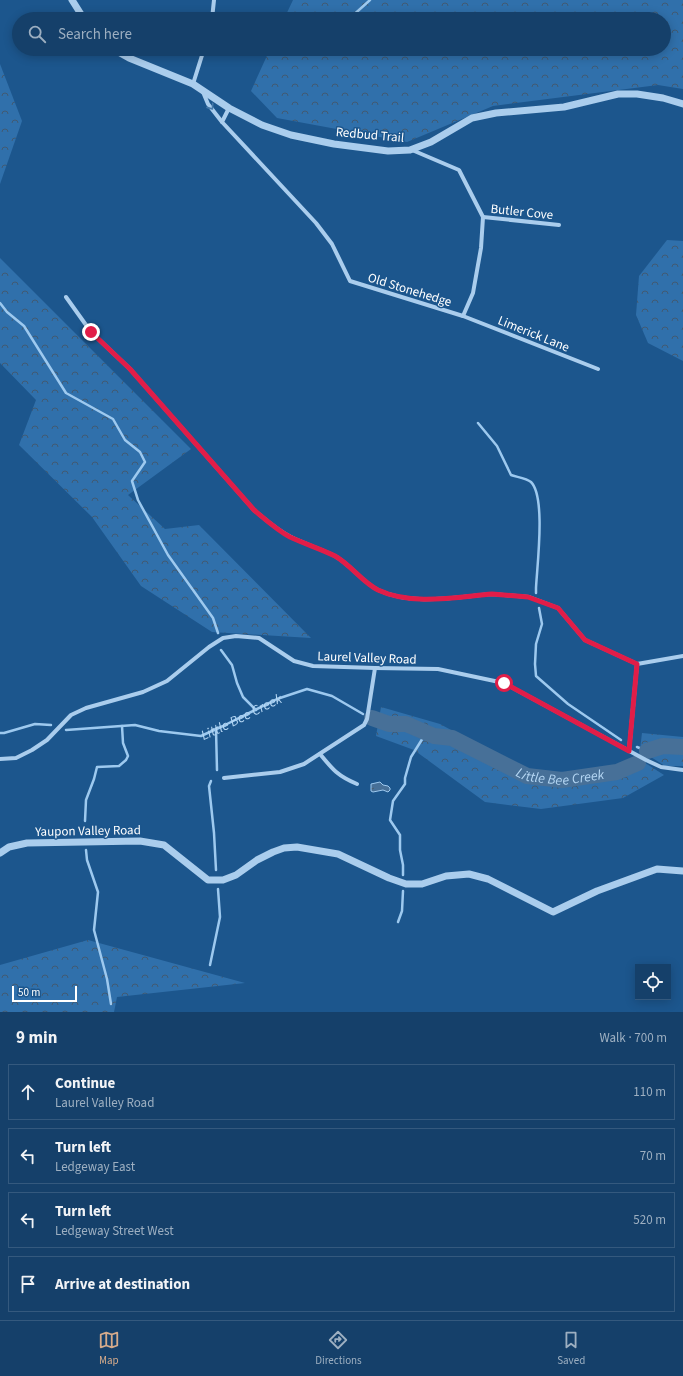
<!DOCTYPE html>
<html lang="en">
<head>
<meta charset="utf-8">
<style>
  :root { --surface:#15406a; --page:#224b72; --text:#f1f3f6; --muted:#9dafc1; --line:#34597e; --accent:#d6ab8b }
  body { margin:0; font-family:"Source Sans 3",sans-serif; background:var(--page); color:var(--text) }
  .controls { position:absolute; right:12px; bottom:12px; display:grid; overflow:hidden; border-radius:0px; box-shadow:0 2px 10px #0003 }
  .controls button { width:36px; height:36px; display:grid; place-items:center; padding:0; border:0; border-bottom:1px solid var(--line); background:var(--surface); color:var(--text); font:20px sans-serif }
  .scale { position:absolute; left:12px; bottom:10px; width:65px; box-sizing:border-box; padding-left:4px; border:2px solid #fff; border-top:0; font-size:11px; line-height:14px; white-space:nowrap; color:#fff; -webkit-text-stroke:3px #1c568d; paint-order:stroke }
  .stop { position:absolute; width:12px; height:12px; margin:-9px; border:3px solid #e11d48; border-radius:50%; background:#fff }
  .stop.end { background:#e11d48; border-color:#fff; box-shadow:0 1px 4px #0008 }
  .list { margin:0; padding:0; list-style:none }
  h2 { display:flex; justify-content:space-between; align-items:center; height:52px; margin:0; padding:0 16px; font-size:17px }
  h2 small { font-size:13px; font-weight:400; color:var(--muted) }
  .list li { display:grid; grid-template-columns:26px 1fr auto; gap:12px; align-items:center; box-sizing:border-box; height:56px; margin:0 8px 8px; padding:0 8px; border:1px solid var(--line); border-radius:0px }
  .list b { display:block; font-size:15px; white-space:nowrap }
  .list p { margin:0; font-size:13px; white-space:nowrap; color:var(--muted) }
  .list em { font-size:13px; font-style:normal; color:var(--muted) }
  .icon { flex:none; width:22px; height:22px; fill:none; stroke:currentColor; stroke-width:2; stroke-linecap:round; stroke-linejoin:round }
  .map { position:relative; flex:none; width:683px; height:1012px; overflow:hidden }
  .search { position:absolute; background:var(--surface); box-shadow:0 2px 10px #0003; left:12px; right:12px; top:12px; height:44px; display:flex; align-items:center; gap:10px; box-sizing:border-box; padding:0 14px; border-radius:22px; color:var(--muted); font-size:15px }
  .sheet { height:308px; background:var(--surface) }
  nav { display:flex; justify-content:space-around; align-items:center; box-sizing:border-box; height:56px; border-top:1px solid var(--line); background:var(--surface); font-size:11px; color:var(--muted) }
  nav a { display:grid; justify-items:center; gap:2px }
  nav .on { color:var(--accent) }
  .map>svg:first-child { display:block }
  .forest { fill:url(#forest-crowns) }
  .water { fill:url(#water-ripples); stroke:#9dc9ef }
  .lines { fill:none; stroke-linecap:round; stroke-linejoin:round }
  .stream { stroke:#9dc9ef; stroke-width:2.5 }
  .river { stroke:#477098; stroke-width:16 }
  .minor { stroke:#aacded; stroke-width:4 }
  .tertiary { stroke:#aacded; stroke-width:7 }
  .oneway { stroke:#477aaa }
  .route { stroke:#e11d48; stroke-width:5 }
  .labels { text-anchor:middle; stroke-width:3; stroke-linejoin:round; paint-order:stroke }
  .street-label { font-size:13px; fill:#fff; stroke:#1c568d }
  .water-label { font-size:14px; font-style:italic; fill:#b5d7f4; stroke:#1c568d }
</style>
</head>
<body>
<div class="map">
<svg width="683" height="1012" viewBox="0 0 683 1012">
  <defs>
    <pattern id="forest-crowns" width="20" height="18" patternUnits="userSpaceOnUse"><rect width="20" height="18" fill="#3070ab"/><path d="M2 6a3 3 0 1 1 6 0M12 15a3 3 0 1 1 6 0" fill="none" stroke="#415a72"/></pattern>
    <pattern id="water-ripples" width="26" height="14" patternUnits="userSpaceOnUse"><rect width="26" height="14" fill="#477098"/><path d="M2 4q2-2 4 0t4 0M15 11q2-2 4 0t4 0" fill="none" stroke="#4a5a6a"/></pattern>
  </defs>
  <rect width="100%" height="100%" fill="#1c568d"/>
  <g class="forest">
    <path d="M293,0H683V89L658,85L493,106L407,142L277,118L251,91L270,49H664V19H284Z"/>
    <path d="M0,64L22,121L0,184Z"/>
    <path d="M667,240L683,241V361L648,343L636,315L639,276Z"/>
    <path d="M0,258L191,449L128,495L165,529L199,525L311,638L212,632L141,586L92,517L19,445L36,400L0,363Z"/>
    <path d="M381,707L440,724L530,773L562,777L634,766L639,759L664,775L623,798L541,809L485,802L414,750L376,736Z"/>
    <path d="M642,733L683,737V766H665L640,750Z"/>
    <path d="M88,940L245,983L117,997L114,1012H0V965Z"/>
  </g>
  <path class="water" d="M380,782L383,785L388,786L390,788V790L388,792L383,790L373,792L371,791V784Z"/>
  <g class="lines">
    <g class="stream">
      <path d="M349,19L370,0"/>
      <path d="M310,54L315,49"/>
      <path d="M0,303L7,312L24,326L66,393L113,419L125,440L140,452L145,462L132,481L138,500L168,555L213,618L218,633"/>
      <path d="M478,423L497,446L511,475C516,477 526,478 531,482C546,497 537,566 536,588V593"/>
      <path d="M539,608L542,624L536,644L535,664L536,676L568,704L621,740"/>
      <path d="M221,650L232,665L237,683L243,697L256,710"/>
      <path d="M216,729L217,770"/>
      <path id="s1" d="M66,730L135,725L159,731L201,736L223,726L277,699L307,689L332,696L363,714"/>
      <path d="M0,733H4L35,724L51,725"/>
      <path d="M637,747L647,751"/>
      <path d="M211,781L209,786L214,833L216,870"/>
      <path d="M85,821L86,800L94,779L97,767L119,766L126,760L128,756L123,743L122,726"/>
      <path d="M86,850L87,860L98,892L94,930L107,979L111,1004"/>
      <path d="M403,875V865L400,850V835L390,820L393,801L405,784V778L411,757L426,733"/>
      <path d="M398,922L402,911L403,891"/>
      <path d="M210,965L220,917L218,889"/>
    </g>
    <g class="river">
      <path id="s2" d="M372,718L389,724H406L434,736L452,738L527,776L562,780L617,772L638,763"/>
      <path d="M647,751L663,746L683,747"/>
    </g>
    <g class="minor">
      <path d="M212,19L214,0"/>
      <path d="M193,84L204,49"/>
      <path d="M203,92L208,104L222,122"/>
      <path d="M229,108L222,122L316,223L332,244L350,281L463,316L598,369"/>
      <path d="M412,150L459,170L483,217L481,248L473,293L463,316"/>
      <path d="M483,217L559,225"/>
      <path d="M66,297L91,332L130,369L254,510C266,520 277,530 291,537C305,544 321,549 335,556C351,565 362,582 378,590C412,606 456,597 492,594L529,597L558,608L585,640L637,664"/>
      <path d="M637,664L683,656"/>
      <path d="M629,751L637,664"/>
      <path d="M320,754C333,770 338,776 357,784"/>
      <path d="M0,759L16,758L32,750L47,740L71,715L86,708L143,692L167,681L209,647L223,638L236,636L259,638L294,661L313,666L375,668L438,669L504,683L646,760L661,767L683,770"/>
      <path d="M224,778L280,772L304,764L364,725L367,719L375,668"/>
    </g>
    <g class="tertiary">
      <path d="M72,0L84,19"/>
      <path d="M113,49L129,58L193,84L229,108L262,125L291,135L334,144L388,151L410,150L431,142L472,118L496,113L564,107L618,94H637L663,98L683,104"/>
      <path d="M0,853L9,847L27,843L140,841L164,845L208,880H223L236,875L257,860L273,852L284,848L297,847L338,854L389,878L406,884H422L446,876L469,874L488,879L553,912L597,891L657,869L683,871"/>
    </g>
  </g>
  <defs><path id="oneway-chevron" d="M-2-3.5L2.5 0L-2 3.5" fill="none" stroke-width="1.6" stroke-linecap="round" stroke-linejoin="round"/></defs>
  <use class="oneway" href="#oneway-chevron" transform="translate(211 107) rotate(55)"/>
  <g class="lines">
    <path class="route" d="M91,332L130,369L254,510C266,520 277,530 290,537C305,544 321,549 335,556C351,565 362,582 378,590C412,606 456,597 492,594L528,597L558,608L585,640L637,664L629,751L504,683"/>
  </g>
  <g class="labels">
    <g class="street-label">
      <text transform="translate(370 134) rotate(5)" y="5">Redbud Trail</text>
      <text transform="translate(522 211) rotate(6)" y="5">Butler Cove</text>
      <text transform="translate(410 289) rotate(17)" y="5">Old Stonehedge</text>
      <text transform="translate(534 333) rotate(22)" y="5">Limerick Lane</text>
      <text transform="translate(367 657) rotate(2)" y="5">Laurel Valley Road</text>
      <text transform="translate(88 830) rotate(-1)" y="5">Yaupon Valley Road</text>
    </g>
    <g class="water-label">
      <text dy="5" stroke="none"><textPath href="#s1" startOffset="181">Little Bee Creek</textPath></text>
      <text dy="5" stroke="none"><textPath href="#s2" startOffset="201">Little Bee Creek</textPath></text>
    </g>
  </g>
</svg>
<div class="controls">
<button><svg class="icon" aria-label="locate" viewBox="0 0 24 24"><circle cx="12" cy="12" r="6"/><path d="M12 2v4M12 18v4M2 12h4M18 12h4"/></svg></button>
</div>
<div class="scale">50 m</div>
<div class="stop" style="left:504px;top:683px"></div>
<div class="stop end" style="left:91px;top:332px"></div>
<div class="search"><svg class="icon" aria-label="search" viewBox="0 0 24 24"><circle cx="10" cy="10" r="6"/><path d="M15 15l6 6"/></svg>Search here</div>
</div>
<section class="sheet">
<h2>9 min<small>Walk · 700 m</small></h2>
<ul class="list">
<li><svg class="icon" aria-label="ahead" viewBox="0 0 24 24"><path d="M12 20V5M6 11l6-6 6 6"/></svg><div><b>Continue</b><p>Laurel Valley Road</p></div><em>110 m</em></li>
<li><svg class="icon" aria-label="left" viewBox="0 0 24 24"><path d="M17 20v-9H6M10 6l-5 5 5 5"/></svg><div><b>Turn left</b><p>Ledgeway East</p></div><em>70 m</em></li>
<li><svg class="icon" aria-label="left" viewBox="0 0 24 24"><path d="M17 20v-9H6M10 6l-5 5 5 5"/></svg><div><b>Turn left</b><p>Ledgeway Street West</p></div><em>520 m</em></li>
<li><svg class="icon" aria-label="arrive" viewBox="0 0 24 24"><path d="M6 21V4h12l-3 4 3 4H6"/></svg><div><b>Arrive at destination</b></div></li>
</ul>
</section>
<nav>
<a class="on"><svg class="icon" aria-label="map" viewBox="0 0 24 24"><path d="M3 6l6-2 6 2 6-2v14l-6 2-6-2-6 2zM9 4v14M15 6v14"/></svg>Map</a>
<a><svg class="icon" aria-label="directions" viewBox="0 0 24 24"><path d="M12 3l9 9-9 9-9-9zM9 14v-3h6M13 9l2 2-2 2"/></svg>Directions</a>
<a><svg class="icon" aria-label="saved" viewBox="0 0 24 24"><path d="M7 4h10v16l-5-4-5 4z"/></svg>Saved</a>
</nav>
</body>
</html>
